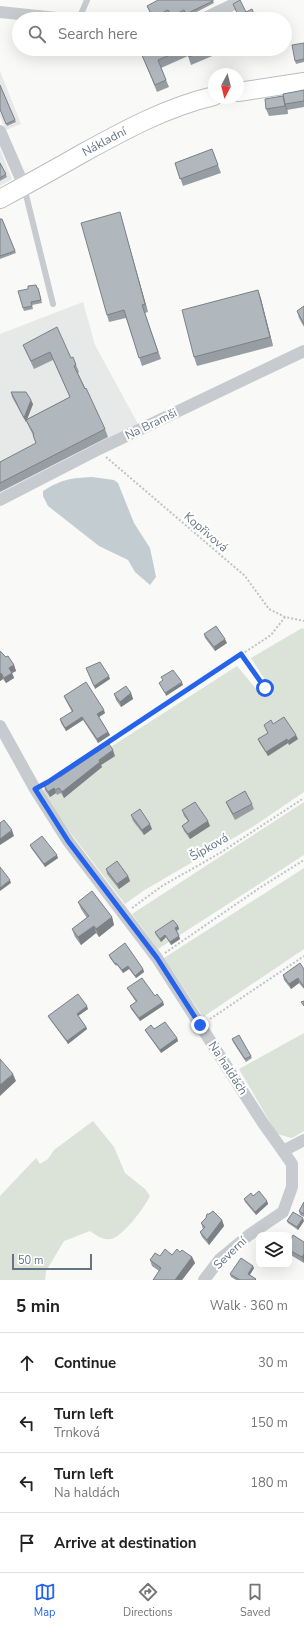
<!DOCTYPE html>
<html lang="en">
<head>
<meta charset="utf-8">
<style>
  :root { --surface:#fff; --page:#f6f6f6; --text:#222; --muted:#767676; --line:#e0e0e0; --accent:#2563eb }
  body { margin:0; font-family:"Nunito Sans",sans-serif; background:var(--page); color:var(--text) }
  .controls { position:absolute; right:12px; bottom:12px; display:grid; overflow:hidden; border-radius:8px; box-shadow:0 4px 16px #0002 }
  .controls button { width:36px; height:36px; display:grid; place-items:center; padding:0; border:0; border-bottom:1px solid var(--line); background:var(--surface); color:var(--text); font:20px sans-serif }
  .compass { position:absolute; left:208px; top:68px; width:36px; height:36px; border-radius:50%; background:var(--surface); box-shadow:0 4px 16px #0002; rotate:187deg }
  .scale { position:absolute; left:12px; bottom:10px; width:80px; box-sizing:border-box; padding-left:4px; border:2px solid #637484; border-top:0; font-size:11px; line-height:14px; white-space:nowrap; color:#637484; -webkit-text-stroke:3px #fff; paint-order:stroke }
  .stop { position:absolute; width:12px; height:12px; margin:-9px; border:3px solid #2563eb; border-radius:50%; background:#fff }
  .stop.end { background:#2563eb; border-color:#fff; box-shadow:0 1px 4px #0008 }
  .list { margin:0; padding:0; list-style:none }
  h2 { display:flex; justify-content:space-between; align-items:center; height:52px; margin:0; padding:0 16px; font-size:17px }
  h2 small { font-size:13px; font-weight:400; color:var(--muted) }
  .list li { display:grid; grid-template-columns:26px 1fr auto; gap:12px; align-items:center; box-sizing:border-box; height:60px; padding:0 16px; border-top:1px solid var(--line) }
  .list b { display:block; font-size:15px; white-space:nowrap }
  .list p { margin:0; font-size:13px; white-space:nowrap; color:var(--muted) }
  .list em { font-size:13px; font-style:normal; color:var(--muted) }
  .icon { flex:none; width:22px; height:22px; fill:none; stroke:currentColor; stroke-width:2; stroke-linecap:round; stroke-linejoin:round }
  .map { position:relative; flex:none; width:304px; height:1280px; overflow:hidden }
  .search { position:absolute; background:var(--surface); box-shadow:0 4px 16px #0002; left:12px; right:12px; top:12px; height:44px; display:flex; align-items:center; gap:10px; box-sizing:border-box; padding:0 14px; border-radius:22px; color:var(--muted); font-size:15px }
  .sheet { height:292px; background:var(--surface) }
  nav { display:flex; justify-content:space-around; align-items:center; box-sizing:border-box; height:56px; border-top:1px solid var(--line); background:var(--surface); font-size:11px; color:var(--muted) }
  nav a { display:grid; justify-items:center; gap:2px }
  nav .on { color:var(--accent) }
  .map>svg:first-child { display:block }
  .built { fill:#e7e8e8 }
  .green { fill:#dbe2d8 }
  .water { fill:#c2ccd1 }
  .lines { fill:none; stroke-linecap:round; stroke-linejoin:round }
  .primary-casing { stroke:#babec2; stroke-width:20 }
  .path { stroke:#c0c3c5; stroke-width:2; stroke-dasharray:2 2; stroke-linecap:butt }
  .lane { stroke:#c7cbcf; stroke-width:6 }
  .street { stroke:#c7cbcf; stroke-width:12 }
  .primary { stroke:#fff; stroke-width:18 }
  .wall { fill:#979ea3 }
  .shaded-wall { fill:#7b8185 }
  .building { fill:#b0b8be; stroke:#7b8185 }
  .route { stroke:#2563eb; stroke-width:5 }
  .labels { text-anchor:middle; stroke-width:4; stroke-linejoin:round; paint-order:stroke }
  .street-label { font-size:12px; fill:#637484; stroke:#fff }
</style>
</head>
<body>
<div class="map">
<svg width="304" height="1280" viewBox="0 0 304 1280">
  <rect width="100%" height="100%" fill="#f9f9f7"/>
  <g class="built">
    <path d="M0,71L21,124L6,130L0,117Z"/>
    <path d="M0,149L12,179L0,186Z"/>
    <path d="M83,302L95,345L138,424L0,495V334Z"/>
  </g>
  <g class="green">
    <path d="M302,628L304,629V792L254,826L143,891L125,904L63,823L42,791L237,666L262,696L272,691L251,658Z"/>
    <path d="M304,802V855L158,949L132,914Z"/>
    <path d="M304,868V949L203,1017L164,958Z"/>
    <path d="M304,1033V1131L292,1138L277,1134L239,1069Z"/>
    <path d="M93,1121L114,1147L125,1173L145,1189L150,1196C145,1207 121,1239 110,1239C102,1240 96,1235 90,1231L64,1241L46,1271L45,1280H0V1196L36,1158L40,1164L48,1159L54,1150Z"/>
  </g>
  <path class="water" d="M92,477L114,480L118,483L134,523L150,548L156,577L150,585L135,572L128,560L99,546L48,506L43,496V491C62,479 71,478 92,477Z"/>
  <g class="lines">
    <defs>
      <g id="primary">
        <path d="M238,92L304,82"/>
        <path id="s1" d="M0,199C28,184 55,169 83,153C125,130 167,107 214,96"/>
      </g>
    </defs>
    <use href="#primary" class="primary-casing"/>
    <g class="path">
      <path d="M106,457L245,576L269,609L285,617L304,621"/>
      <path d="M241,654L265,688"/>
      <path d="M48,782L271,635L285,617"/>
      <path d="M132,908L162,886L220,853L304,798"/>
      <path d="M165,953L261,887L304,860"/>
      <path d="M210,1019L304,956"/>
    </g>
    <g class="lane">
      <path d="M79,19L87,0"/>
      <path d="M24,187L53,304"/>
    </g>
    <g class="street">
      <path d="M0,12L66,19"/>
      <path d="M203,19L234,4"/>
      <path d="M0,131L24,186"/>
      <path d="M0,500L99,449L304,351"/>
      <path d="M0,726L35,789L68,841L157,958L263,1123L283,1151L304,1140"/>
      <path d="M204,1280L220,1259L249,1235L283,1212L292,1187V1164L283,1151"/>
    </g>
    <use href="#primary" class="primary"/>
  </g>
  <g class="wall">
    <path d="M213,1L214,3L187,17L185,13L173,19L169,12L155,19H153L147,6Z"/>
    <path d="M304,43V62L296,64L295,61Z"/>
    <path d="M150,49H229L191,65L188,56L161,68L169,87L157,92L141,53Z"/>
    <path d="M0,85L16,122L7,126L0,110Z"/>
    <path d="M304,90V107L287,110V109L288,114L269,116L266,109Z"/>
    <path d="M212,149L221,173L183,186L175,163Z"/>
    <path d="M0,163L7,177L0,181Z"/>
    <path d="M0,219H2L16,253L0,259Z"/>
    <path d="M122,220L148,312L145,313L161,359L142,366L126,318L109,322L107,315Z"/>
    <path d="M36,285L39,291L42,303L32,305L33,309L24,311L23,308L28,289Z"/>
    <path d="M258,290L261,299L273,346L197,366L194,357Z"/>
    <path d="M304,306V327L299,318L297,311Z"/>
    <path d="M23,345L71,358L76,365L79,372L78,373L105,429L108,437L0,492V462L36,444L33,435L26,421V422L12,397L11,392L33,404L27,419L70,397L53,360L34,369L26,352Z"/>
    <path d="M204,634L227,643L215,651L205,638Z"/>
    <path d="M0,651L14,665L16,671L12,673L14,678L6,683L3,679L0,681Z"/>
    <path d="M131,693L133,699L121,707L116,700L114,694Z"/>
    <path d="M64,696L105,713L99,717L110,735L98,743L83,720L66,731L61,723L60,719L72,712L65,699Z"/>
    <path d="M264,725L298,739L289,745L288,743L268,756L259,742L258,739L268,733Z"/>
    <path d="M115,756L101,765L102,767L64,798L61,793L57,795L56,793L50,797L45,790L44,785L60,777Z"/>
    <path d="M226,802L252,804L254,809L235,820L228,807Z"/>
    <path d="M182,810L210,826L190,839L184,831L182,826L188,821L184,816Z"/>
    <path d="M131,815L152,829L144,835L133,821Z"/>
    <path d="M30,845L58,858L45,867L31,848Z"/>
    <path d="M106,869L128,876L130,881L119,889L107,874Z"/>
    <path d="M78,902L112,917L114,925L99,937L96,933L81,945L75,937L72,929L87,918L81,909Z"/>
    <path d="M178,926L179,929L177,931L180,939L171,945L166,937L161,942L156,935L155,932Z"/>
    <path d="M109,955L143,969L144,972L136,978L129,969L123,973L117,965L116,966L110,958Z"/>
    <path d="M304,969V989L299,983L291,989L284,980L283,975Z"/>
    <path d="M127,988L155,996L163,1002L164,1005L140,1021L131,1009L130,1006L136,1002L128,990Z"/>
    <path d="M88,1009L78,1016L86,1027L87,1029L68,1044L49,1018L48,1016Z"/>
    <path d="M154,1029L177,1038L178,1041L161,1053L146,1032L145,1030Z"/>
    <path d="M232,1039L251,1056L252,1058L246,1062L233,1042Z"/>
    <path d="M253,1196L267,1201L268,1204L256,1215L245,1202L244,1199Z"/>
    <path d="M304,1202V1217L300,1215L299,1211Z"/>
    <path d="M222,1220L224,1226L209,1245L202,1237L200,1232L203,1229L201,1223Z"/>
    <path d="M287,1221H304L298,1230L288,1223Z"/>
    <path d="M304,1242V1263L289,1254V1243Z"/>
    <path d="M180,1252L192,1257L195,1263L182,1280H153L159,1271L152,1266L150,1260L160,1256L172,1255Z"/>
    <path d="M254,1268L250,1275L256,1279V1280H236L231,1277L230,1274Z"/>
  </g>
  <g class="shaded-wall">
    <path d="M283,96L287,109L288,114L285,106Z"/>
    <path d="M120,212L122,220L148,312L145,304Z"/>
    <path d="M258,290L261,299L273,346L270,337Z"/>
    <path d="M31,400L33,404L26,422L24,418Z"/>
    <path d="M225,639L227,643L215,651L214,647Z"/>
    <path d="M14,665L16,671L12,673L14,678L6,683L4,678L9,668Z"/>
    <path d="M1,673L3,679L0,681V674Z"/>
    <path d="M109,676L110,679L95,689L94,686Z"/>
    <path d="M182,682L183,685L166,696L165,693Z"/>
    <path d="M131,693L133,699L121,707L120,702Z"/>
    <path d="M104,710L105,713L99,717L97,714Z"/>
    <path d="M82,717L83,720L66,731L65,728Z"/>
    <path d="M108,732L110,735L98,743L97,739Z"/>
    <path d="M296,735L298,739L289,745L288,741Z"/>
    <path d="M287,739L288,743L268,756L266,752Z"/>
    <path d="M113,750L115,756L101,765L102,767L64,798L62,792L99,760Z"/>
    <path d="M54,788L56,793L50,797L48,792Z"/>
    <path d="M208,821L210,826L190,839L188,834Z"/>
    <path d="M150,824L152,829L144,835L142,830Z"/>
    <path d="M12,830L14,836L0,845V839Z"/>
    <path d="M57,855L58,858L45,867L44,864Z"/>
    <path d="M128,876L130,881L119,889L117,884Z"/>
    <path d="M10,880L11,883L0,891V888Z"/>
    <path d="M112,917L114,925L99,937L96,929Z"/>
    <path d="M94,926L96,933L81,945L78,937Z"/>
    <path d="M178,926L179,929L176,931L175,928Z"/>
    <path d="M165,935L166,937L161,942L160,939Z"/>
    <path d="M179,936L180,939L171,945L170,942Z"/>
    <path d="M128,966L129,969L123,973L122,970Z"/>
    <path d="M143,969L144,972L136,978L135,976Z"/>
    <path d="M298,978L299,983L291,989L289,984Z"/>
    <path d="M163,1002L164,1005L140,1021L139,1018Z"/>
    <path d="M87,1006L88,1009L78,1016L77,1014Z"/>
    <path d="M86,1027L87,1029L68,1044L67,1041Z"/>
    <path d="M177,1038L178,1041L161,1053L160,1050Z"/>
    <path d="M13,1074L16,1081L0,1096V1085Z"/>
    <path d="M267,1201L268,1204L256,1215L255,1212Z"/>
    <path d="M303,1218L304,1221L298,1230L297,1227Z"/>
    <path d="M222,1220L224,1226L209,1245L207,1240Z"/>
    <path d="M304,1254V1263L302,1257Z"/>
    <path d="M192,1257L195,1263L182,1280H175Z"/>
    <path d="M253,1266L254,1268L249,1276L248,1274Z"/>
  </g>
  <g class="building">
    <path d="M158,0H213V1L186,14L184,10L172,16L168,10L153,17L147,6Z"/>
    <path d="M240,0L246,12L252,9L256,19H228L238,15L233,4Z"/>
    <path d="M304,43V59L295,61L292,45Z"/>
    <path d="M150,49H184L158,60L166,80L155,85L141,53Z"/>
    <path d="M185,49H208L189,57Z"/>
    <path d="M0,85L15,120L6,124L0,109Z"/>
    <path d="M304,90V101L285,104L283,94Z"/>
    <path d="M283,96L285,106L266,109L265,99Z"/>
    <path d="M212,149L218,165L180,179L175,163Z"/>
    <path d="M0,163L6,174L0,178Z"/>
    <path d="M120,212L145,304L142,305L158,352L139,358L124,310L107,315L81,223Z"/>
    <path d="M0,219H2L15,251L0,256Z"/>
    <path d="M36,285L37,288H38L41,300L31,302L32,306L23,308L18,291L28,289V286Z"/>
    <path d="M258,290L270,337L194,357L182,310Z"/>
    <path d="M304,306V324L297,311Z"/>
    <path d="M57,327L71,358L73,357L76,365L74,366L85,389L86,388L105,429L0,483V462L36,443L33,435L34,434L26,420L70,397L50,352L31,361L23,345Z"/>
    <path d="M11,392H26L31,400L24,418Z"/>
    <path d="M216,626L225,639L214,647L204,634Z"/>
    <path d="M0,651L6,657L8,656L14,665L9,668L12,673L4,678L1,673L0,674Z"/>
    <path d="M100,662L109,676L94,686L86,668Z"/>
    <path d="M173,670L182,682L165,693L159,683L163,680L161,677Z"/>
    <path d="M86,682L104,710L97,714L108,732L97,739L82,717L65,728L60,719L73,711L64,696Z"/>
    <path d="M126,686L131,693L120,702L114,694Z"/>
    <path d="M284,717L296,735L288,741L287,739L266,752L258,739L268,733L264,725L271,720L273,724Z"/>
    <path d="M109,744L113,750L99,760L100,762L62,792L59,788L55,790L54,788L48,792L44,785L60,775V777Z"/>
    <path d="M245,791L252,804L233,814L226,802Z"/>
    <path d="M195,802L208,821L188,834L182,826L189,821L182,810Z"/>
    <path d="M140,809L150,824L142,830L131,815Z"/>
    <path d="M4,820L12,830L0,839V823Z"/>
    <path d="M42,836L57,855L44,864L30,845Z"/>
    <path d="M117,861L128,876L117,884L106,869Z"/>
    <path d="M0,867L10,880L0,888Z"/>
    <path d="M92,891L112,917L96,929L94,926L78,937L72,929L89,916L78,902Z"/>
    <path d="M173,920L178,926L175,928L179,936L170,942L165,935L160,939L155,932Z"/>
    <path d="M125,943L143,969L135,976L128,966L122,970L116,963L115,964L109,955Z"/>
    <path d="M300,963L304,969V987L298,978L289,984L283,975Z"/>
    <path d="M142,978L155,996L157,994L163,1002L139,1018L130,1006L137,1001L127,988Z"/>
    <path d="M78,994L87,1006L77,1014L86,1027L67,1041L48,1016Z"/>
    <path d="M304,1001V1006L301,1002Z"/>
    <path d="M165,1022L177,1038L160,1050L145,1030L151,1025L154,1029Z"/>
    <path d="M239,1035L251,1056L245,1059L232,1039Z"/>
    <path d="M0,1059L13,1074L0,1085Z"/>
    <path d="M259,1191L267,1201L255,1212L244,1199L251,1193L253,1196Z"/>
    <path d="M304,1202V1214L299,1211Z"/>
    <path d="M213,1211L222,1220L207,1240L200,1232L205,1227L201,1223L206,1218L207,1214H209Z"/>
    <path d="M293,1212L303,1218L297,1227L287,1221Z"/>
    <path d="M293,1235L304,1242V1254L302,1257L289,1250V1243Z"/>
    <path d="M165,1249L172,1255L177,1249L180,1252L182,1250L192,1257L175,1280H153L161,1268L150,1260L155,1253L160,1256Z"/>
    <path d="M241,1258L253,1266L248,1274L256,1279L255,1280H240L230,1274Z"/>
  </g>
  <g class="lines">
    <path class="route" d="M200,1025L157,958L68,841L35,789L48,782L241,654L265,688"/>
  </g>
  <g class="labels">
    <g class="street-label">
      <text dy="4" stroke="none"><textPath href="#s1" startOffset="119">Nákladní</textPath></text>
      <text transform="translate(151 424) rotate(-26)" y="4">Na Bramši</text>
      <text transform="translate(206 532) rotate(41)" y="4">Kopřivová</text>
      <text transform="translate(209 847) rotate(-30)" y="4">Šípková</text>
      <text transform="translate(228 1068) rotate(57)" y="4">Na haldách</text>
      <text transform="translate(230 1253) rotate(-44)" y="4">Severní</text>
    </g>
  </g>
</svg>
<div class="controls">
<button><svg class="icon" aria-label="layers" viewBox="0 0 24 24"><path d="M12 4l9 5-9 5-9-5zM3 14l9 5 9-5"/></svg></button>
</div>
<svg class="compass" viewBox="-18 -18 36 36"><path d="M0-13l5 13h-10z" fill="#e53935"/><path d="M0 13l5-13h-10z" fill="#767676"/></svg>
<div class="scale">50 m</div>
<div class="stop" style="left:265px;top:688px"></div>
<div class="stop end" style="left:200px;top:1025px"></div>
<div class="search"><svg class="icon" aria-label="search" viewBox="0 0 24 24"><circle cx="10" cy="10" r="6"/><path d="M15 15l6 6"/></svg>Search here</div>
</div>
<section class="sheet">
<h2>5 min<small>Walk · 360 m</small></h2>
<ul class="list">
<li><svg class="icon" aria-label="ahead" viewBox="0 0 24 24"><path d="M12 20V5M6 11l6-6 6 6"/></svg><div><b>Continue</b></div><em>30 m</em></li>
<li><svg class="icon" aria-label="left" viewBox="0 0 24 24"><path d="M17 20v-9H6M10 6l-5 5 5 5"/></svg><div><b>Turn left</b><p>Trnková</p></div><em>150 m</em></li>
<li><svg class="icon" aria-label="left" viewBox="0 0 24 24"><path d="M17 20v-9H6M10 6l-5 5 5 5"/></svg><div><b>Turn left</b><p>Na haldách</p></div><em>180 m</em></li>
<li><svg class="icon" aria-label="arrive" viewBox="0 0 24 24"><path d="M6 21V4h12l-3 4 3 4H6"/></svg><div><b>Arrive at destination</b></div></li>
</ul>
</section>
<nav>
<a class="on"><svg class="icon" aria-label="map" viewBox="0 0 24 24"><path d="M3 6l6-2 6 2 6-2v14l-6 2-6-2-6 2zM9 4v14M15 6v14"/></svg>Map</a>
<a><svg class="icon" aria-label="directions" viewBox="0 0 24 24"><path d="M12 3l9 9-9 9-9-9zM9 14v-3h6M13 9l2 2-2 2"/></svg>Directions</a>
<a><svg class="icon" aria-label="saved" viewBox="0 0 24 24"><path d="M7 4h10v16l-5-4-5 4z"/></svg>Saved</a>
</nav>
</body>
</html>
